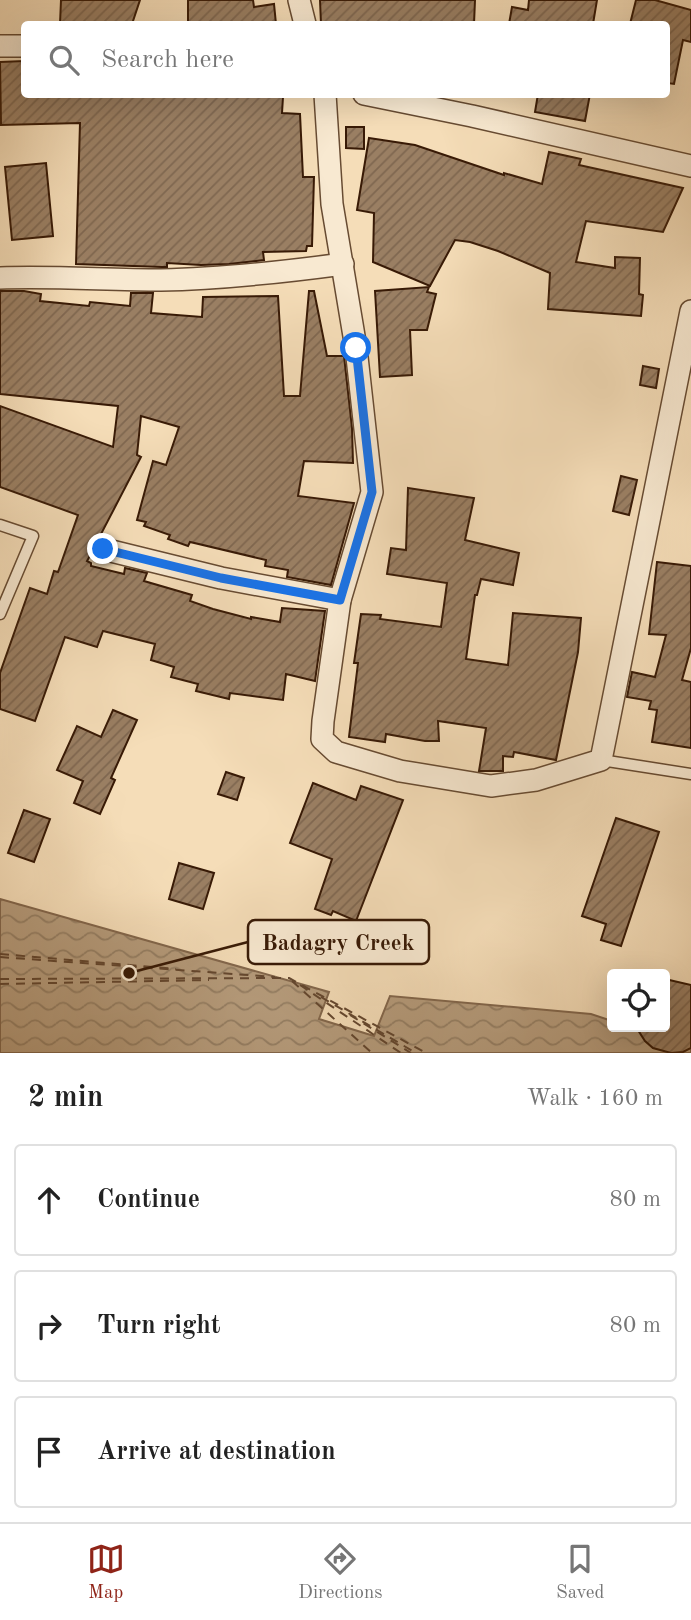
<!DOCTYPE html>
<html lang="en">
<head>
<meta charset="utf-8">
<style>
  :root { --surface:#fff; --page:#f6f6f6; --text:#222; --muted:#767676; --line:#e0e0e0; --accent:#8f2418 }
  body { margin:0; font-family:"Old Standard TT",serif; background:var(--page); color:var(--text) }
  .controls { position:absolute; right:21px; bottom:21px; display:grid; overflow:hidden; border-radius:7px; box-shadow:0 7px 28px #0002 }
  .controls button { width:63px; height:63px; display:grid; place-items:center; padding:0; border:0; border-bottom:2px solid var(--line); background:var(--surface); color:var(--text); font:35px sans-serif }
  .stop { position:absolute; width:21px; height:21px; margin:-16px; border:5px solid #1a73e8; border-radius:50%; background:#fff }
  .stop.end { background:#1a73e8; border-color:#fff; box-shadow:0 2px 7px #0008 }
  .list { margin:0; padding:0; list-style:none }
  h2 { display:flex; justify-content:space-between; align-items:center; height:91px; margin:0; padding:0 28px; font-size:30px }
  h2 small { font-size:23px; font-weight:400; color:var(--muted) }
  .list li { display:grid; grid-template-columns:46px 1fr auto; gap:21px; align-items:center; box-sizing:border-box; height:112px; margin:0 14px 14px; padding:0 14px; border:2px solid var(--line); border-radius:7px }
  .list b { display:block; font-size:26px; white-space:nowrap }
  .list em { font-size:23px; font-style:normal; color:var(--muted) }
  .icon { flex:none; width:38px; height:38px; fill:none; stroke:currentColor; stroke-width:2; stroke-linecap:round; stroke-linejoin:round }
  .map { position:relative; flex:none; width:691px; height:1053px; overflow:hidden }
  .search { position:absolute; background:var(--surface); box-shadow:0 7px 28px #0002; left:21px; right:21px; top:21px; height:77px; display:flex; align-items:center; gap:18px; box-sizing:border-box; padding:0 24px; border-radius:7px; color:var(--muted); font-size:26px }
  .sheet { height:469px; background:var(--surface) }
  nav { display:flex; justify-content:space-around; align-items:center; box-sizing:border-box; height:98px; border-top:2px solid var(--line); background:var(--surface); font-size:19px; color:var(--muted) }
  nav a { display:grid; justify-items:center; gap:4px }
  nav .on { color:var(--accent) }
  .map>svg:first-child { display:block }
  .water { fill:url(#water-waves); stroke:#83674c; stroke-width:2 }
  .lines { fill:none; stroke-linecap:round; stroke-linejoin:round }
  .ferry { stroke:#64472f; stroke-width:2; stroke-dasharray:9 7; stroke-linecap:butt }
  .building { fill:url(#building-hatch); stroke:#381a06; stroke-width:2 }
  .service-casing { stroke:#674b32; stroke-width:13 }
  .minor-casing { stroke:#674b32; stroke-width:24 }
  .service { stroke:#f8e9d1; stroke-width:10 }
  .minor { stroke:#f8e9d1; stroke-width:21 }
  .route { stroke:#1a73e8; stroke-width:9 }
  .leader { fill:none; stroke:#381a06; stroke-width:2.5 }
  .callout-dot { fill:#381a06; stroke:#f8e9d1; stroke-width:2.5 }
  .callout { fill:#f8e9d1; stroke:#381a06; stroke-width:2.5 }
  .callout-label { font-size:23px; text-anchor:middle; font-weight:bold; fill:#381a06 }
</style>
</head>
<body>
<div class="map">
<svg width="691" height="1053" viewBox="0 0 691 1053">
  <defs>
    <pattern id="water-waves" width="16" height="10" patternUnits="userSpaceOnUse" patternTransform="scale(1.75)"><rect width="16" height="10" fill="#b59b7b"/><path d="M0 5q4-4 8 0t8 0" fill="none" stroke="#947e63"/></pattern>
    <pattern id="building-hatch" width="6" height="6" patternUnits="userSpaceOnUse" patternTransform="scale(1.75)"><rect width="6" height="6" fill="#9a7f63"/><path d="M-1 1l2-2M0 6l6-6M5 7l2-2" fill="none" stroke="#7f6750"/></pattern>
  </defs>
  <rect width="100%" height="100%" fill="#f5ddb8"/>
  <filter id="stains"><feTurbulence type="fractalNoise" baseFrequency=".00286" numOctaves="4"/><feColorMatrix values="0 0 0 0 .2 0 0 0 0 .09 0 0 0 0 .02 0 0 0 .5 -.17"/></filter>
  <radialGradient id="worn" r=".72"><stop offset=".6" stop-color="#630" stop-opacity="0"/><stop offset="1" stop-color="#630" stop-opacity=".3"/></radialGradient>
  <path class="water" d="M0,899L329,992L319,1019L374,1036L390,996L591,1014L612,1021V1027H629L691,1048V1053H0Z"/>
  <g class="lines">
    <g class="ferry">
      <path d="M0,954L176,969"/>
      <path d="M0,957L275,977"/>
      <path d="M0,979L289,978L426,1053"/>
      <path d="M292,981L372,1053"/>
      <path d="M0,984L209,980"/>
      <path d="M300,985L401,1053"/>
      <path d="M321,997L416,1053"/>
      <path d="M350,1015L411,1053"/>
    </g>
  </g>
  <g class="building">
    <path d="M61,0H140L132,24H60Z"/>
    <path d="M188,0H253L254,7L274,4L276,24H188Z"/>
    <path d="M320,0H475L474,24L365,23V24H321Z"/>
    <path d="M529,0H597L593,24H509L512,7L528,10Z"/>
    <path d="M636,0H655L691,10V42L683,40L674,84L667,83V24H630Z"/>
    <path d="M24,61V94H256L283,97L282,113L300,114L303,177H314L312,246H307L306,251L263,252L264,260L229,264L201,265L167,263V267H162L76,264L80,123L1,125L0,62Z"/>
    <path d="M538,94H590L585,121L535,112Z"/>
    <path d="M346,127H364V149L346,148Z"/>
    <path d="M369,138L415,145L504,175V173L542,184L549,152L581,159L579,165L683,188L663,232L586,221L576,262L615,268V257L640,258L639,294L643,295L641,316L548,309L550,273L498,251L470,242L455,240L430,286L373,262L374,213L357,210Z"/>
    <path d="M46,163L53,236L12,240L5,167Z"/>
    <path d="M429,287L427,292L436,294L427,330H410L412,375L380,377L375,291Z"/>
    <path d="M0,291H24L41,294L40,301L89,306L90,302L130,306L131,293H153L151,313L202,317L203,297L278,296L284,396H300L309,291H314L327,356H344L352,428L353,463L304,461L298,496L354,503L331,585L287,577L288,570L265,566L266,560L190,542L188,546L168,539L170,535L144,526L146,522L137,520L153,461L166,465L179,427L141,416L137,455L141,457L100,536L91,545V554L87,561L91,563V566L124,574L125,568L147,573L144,581L192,595L190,601L213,609L251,619V617L280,622L282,608L325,611L315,681L286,674L283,700L230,693L229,699L196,691L198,684L171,677L174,667L151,660L155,644L103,631L97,647L65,637L35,721L0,709V673L30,588L47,594L54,571L58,572L78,515L0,487V406L113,447L118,406L0,394Z"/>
    <path d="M643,366L659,369L656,388L640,385Z"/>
    <path d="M621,476L637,480L629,515L613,511Z"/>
    <path d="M408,488L474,498L465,540L519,553L513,585L481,579L477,595H475L466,659L508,665L513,613L581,618L578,652L556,760L514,752L513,757L503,756V771H479L486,728L438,721L439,741H425L386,734L385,742L349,737L358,663H354L361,614L381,615L380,619L441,627L447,583L387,574L391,548L406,550Z"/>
    <path d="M657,562L691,566V648L682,680L691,682V748L652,742L657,710L649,709L651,701L627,697L632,672L655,677L666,635L649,634Z"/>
    <path d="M113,710L137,720L111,778L115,780L100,814L74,803L83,781L57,770L77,726L101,737Z"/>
    <path d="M226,772L244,778L237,800L218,794Z"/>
    <path d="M313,783L356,800L361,786L403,800L356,921L333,911L331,915L315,909L332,859L290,843Z"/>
    <path d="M24,810L50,819L34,862L8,853Z"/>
    <path d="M616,818L659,832L621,946L601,940L606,924L582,916Z"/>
    <path d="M179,863L214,873L203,909L169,899Z"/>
    <path d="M665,979L691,985V1048L683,1052L671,1053L653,1048L645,1041L636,1027H665Z"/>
  </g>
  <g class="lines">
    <defs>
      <g id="service">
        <path d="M0,525L33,536L0,614"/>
        <path d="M601,760L691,774"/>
      </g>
      <g id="minor">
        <path d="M299,0L305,24"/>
        <path d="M0,46H24"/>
        <path d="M325,94L332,204L356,348L372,492L340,600L323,721L322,739L336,752L400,771L491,786L536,780L601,760L691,311"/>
        <path d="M364,94L472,116L691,166"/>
        <path d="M0,278C54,276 107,280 161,280C222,279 283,272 343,264"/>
        <path d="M103,549L221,578L340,600"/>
      </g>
    </defs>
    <use href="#service" class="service-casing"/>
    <use href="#minor" class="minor-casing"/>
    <use href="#service" class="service"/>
    <use href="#minor" class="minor"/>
  </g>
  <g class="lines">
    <path class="route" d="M103,549L221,578L340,600L372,492L356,348"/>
  </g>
  <path class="leader" d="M129 973L248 942"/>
  <circle class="callout-dot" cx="129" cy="973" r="7"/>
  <rect class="callout" x="248" y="920" width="181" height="44" rx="7"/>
  <g class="callout-label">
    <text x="338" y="950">Badagry Creek</text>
  </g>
  <rect width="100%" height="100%" filter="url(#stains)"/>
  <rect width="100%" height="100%" fill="url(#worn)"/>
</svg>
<div class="controls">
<button><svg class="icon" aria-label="locate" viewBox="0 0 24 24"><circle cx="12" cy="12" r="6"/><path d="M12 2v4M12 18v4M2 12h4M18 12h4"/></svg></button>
</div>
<div class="stop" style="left:356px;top:348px"></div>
<div class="stop end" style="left:103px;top:549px"></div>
<div class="search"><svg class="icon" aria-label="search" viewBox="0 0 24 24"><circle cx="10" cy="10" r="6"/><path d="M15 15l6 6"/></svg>Search here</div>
</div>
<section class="sheet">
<h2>2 min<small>Walk · 160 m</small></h2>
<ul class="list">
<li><svg class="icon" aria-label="ahead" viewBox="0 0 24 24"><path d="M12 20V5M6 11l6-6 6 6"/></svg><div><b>Continue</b></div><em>80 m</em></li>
<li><svg class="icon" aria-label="right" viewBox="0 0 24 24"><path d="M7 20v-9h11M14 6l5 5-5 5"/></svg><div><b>Turn right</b></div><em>80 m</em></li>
<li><svg class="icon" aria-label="arrive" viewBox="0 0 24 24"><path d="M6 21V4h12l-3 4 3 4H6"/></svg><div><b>Arrive at destination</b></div></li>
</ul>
</section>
<nav>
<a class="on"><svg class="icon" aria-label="map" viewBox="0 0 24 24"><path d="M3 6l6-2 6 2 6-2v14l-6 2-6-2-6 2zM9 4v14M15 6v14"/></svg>Map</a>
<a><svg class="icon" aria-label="directions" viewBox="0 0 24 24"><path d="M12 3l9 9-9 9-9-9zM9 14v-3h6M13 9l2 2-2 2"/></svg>Directions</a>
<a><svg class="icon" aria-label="saved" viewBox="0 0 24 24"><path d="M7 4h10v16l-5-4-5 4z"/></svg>Saved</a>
</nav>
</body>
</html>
